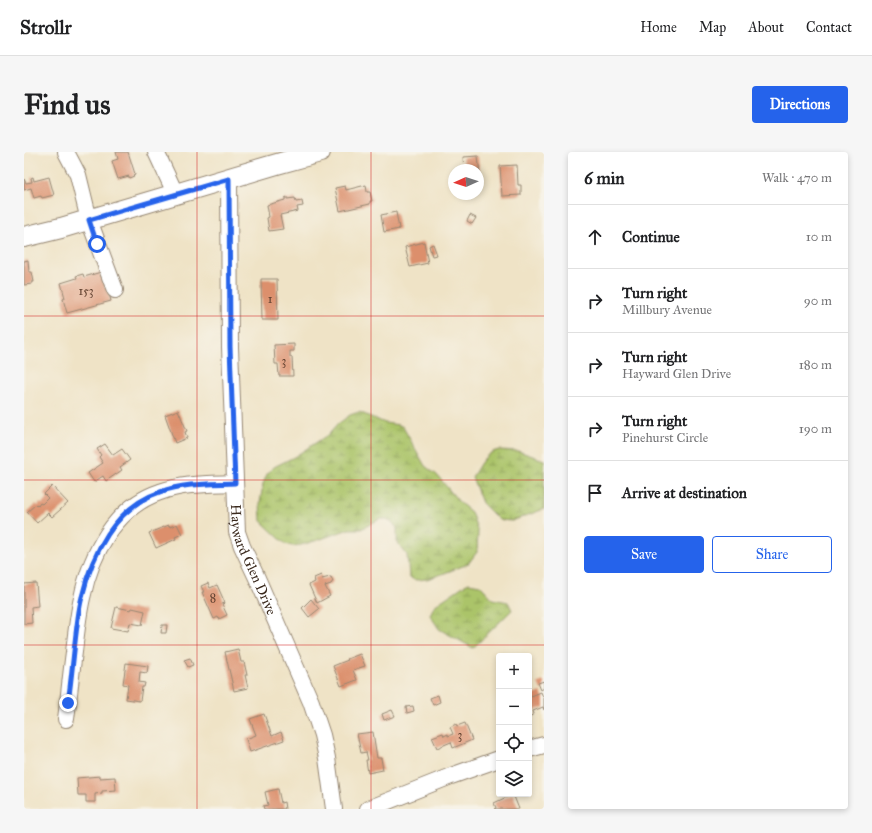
<!DOCTYPE html>
<html lang="en">
<head>
<meta charset="utf-8">
<style>
  :root { --surface:#fff; --page:#f6f6f6; --text:#202124; --muted:#757577; --line:#e0e0e0; --accent:#2563eb }
  body { margin:0; font-family:"IM FELL Great Primer",serif; background:var(--page); color:var(--text) }
  .controls { position:absolute; right:12px; bottom:12px; display:grid; overflow:hidden; border-radius:4px; box-shadow:0 2px 6px #0003 }
  .controls button { width:36px; height:36px; display:grid; place-items:center; padding:0; border:0; border-bottom:1px solid var(--line); background:var(--surface); color:var(--text); font:20px sans-serif }
  .compass { position:absolute; left:424px; top:12px; width:36px; height:36px; border-radius:50%; background:var(--surface); box-shadow:0 2px 6px #0003; rotate:267deg }
  .stop { position:absolute; width:12px; height:12px; margin:-9px; border:3px solid #2563eb; border-radius:50%; background:#fff }
  .stop.end { background:#2563eb; border-color:#fff; box-shadow:0 1px 4px #0008 }
  .list { margin:0; padding:0; list-style:none }
  h2 { display:flex; justify-content:space-between; align-items:center; height:52px; margin:0; padding:0 16px; font-size:17px }
  h2 small { font-size:13px; font-weight:400; color:var(--muted) }
  .list li { display:grid; grid-template-columns:26px 1fr auto; gap:12px; align-items:center; box-sizing:border-box; height:64px; padding:0 16px; border-top:1px solid var(--line) }
  .list b { display:block; font-size:15px; white-space:nowrap }
  .list p { margin:0; font-size:13px; white-space:nowrap; color:var(--muted) }
  .list em { font-size:13px; font-style:normal; color:var(--muted) }
  .actions { display:flex; gap:8px; padding:12px 16px }
  .actions a { flex:1; padding:9px 0; border:1px solid var(--accent); border-radius:4px; text-align:center; font-size:14px; color:var(--accent) }
  .actions .main { background:var(--accent); color:#fff }
  .icon { flex:none; width:22px; height:22px; fill:none; stroke:currentColor; stroke-width:2; stroke-linecap:round; stroke-linejoin:round }
  .map { position:relative; flex:none; width:520px; height:657px; overflow:hidden; border-radius:4px }
  header { display:flex; align-items:center; gap:24px; box-sizing:border-box; height:56px; padding:0 20px; background:var(--surface); border-bottom:1px solid var(--line) }
  header strong { font-size:19px }
  nav { display:flex; gap:22px; margin-inline-start:auto; font-size:14px }
  .intro { display:flex; align-items:center; justify-content:space-between; box-sizing:border-box; height:96px; padding:0 24px }
  h1 { margin:0; font-size:28px }
  .button { padding:10px 18px; border-radius:4px; background:var(--accent); color:#fff; font-size:14px; font-weight:700 }
  main { display:flex; gap:24px; padding:0 24px }
  aside { flex:1; background:var(--surface); border-radius:4px; box-shadow:0 2px 6px #0003 }
  .map>svg:first-child { display:block }
  .wetland { fill:url(#wetland-marsh); stroke:#737744 }
  .building { fill:#dc8f6c }
  .lines { fill:none; stroke-linecap:round; stroke-linejoin:round }
  .minor-casing { stroke:#958672; stroke-width:18 }
  .major-casing { stroke:#958672; stroke-width:22 }
  .minor { stroke:#fff; stroke-width:16 }
  .major { stroke:#fff; stroke-width:20 }
  .route { stroke:#2563eb; stroke-width:5 }
  .grid { fill:none; stroke:#d62828; stroke-width:1; stroke-opacity:0.55 }
  .labels { text-anchor:middle; stroke-width:3; stroke-linejoin:round; paint-order:stroke }
  .number-label { font-size:12px; fill:#634332 }
  .street-label { font-size:14px; fill:#3b2a1e; stroke:#f7f3e8 }
</style>
</head>
<body>
<header>
<strong>Strollr</strong>
<nav><a>Home</a><a>Map</a><a>About</a><a>Contact</a></nav>
</header>
<div class="intro"><h1>Find us</h1><a class="button">Directions</a></div>
<main>
<div class="map">
<svg width="520" height="657" viewBox="0 0 520 657">
  <defs>
    <pattern id="wetland-marsh" width="20" height="14" patternUnits="userSpaceOnUse"><rect width="20" height="14" fill="#abc469"/><path d="M1 5h8M5 5V1M11 12h8M15 12V8" fill="none" stroke="#8c9f56"/></pattern>
  </defs>
  <rect width="100%" height="100%" fill="#f7f3e8"/>
  <filter id="ink" filterUnits="userSpaceOnUse"><feTurbulence type="fractalNoise" baseFrequency=".025" numOctaves="2"/><feDisplacementMap in="SourceGraphic" scale="8" xChannelSelector="R" yChannelSelector="G"/><feConvolveMatrix kernelMatrix="1 2 1 2 8 2 1 2 1" color-interpolation-filters="sRGB"/></filter>
  <filter id="wash" filterUnits="userSpaceOnUse"><feTurbulence type="fractalNoise" baseFrequency=".012" numOctaves="4" result="noise"/><feDisplacementMap in="SourceGraphic" scale="16" xChannelSelector="R" yChannelSelector="G"/><feGaussianBlur stdDeviation="0.9" result="paint"/><feColorMatrix in="noise" values="0 0 0 0 0 0 0 0 0 0 0 0 0 0 0 0 0 1.4 0 .05"/><feComposite in="paint" operator="in"/></filter>
  <g filter="url(#wash)">
    <rect width="100%" height="100%" fill="#efe3c6"/>
    <g class="wetland">
      <path d="M335,260L361,271L375,273L379,275L401,314L413,323L435,350L447,360L454,380L453,400L444,412L418,422L403,427L393,428L388,427L385,424L383,403L373,390V376L368,370L363,367H356L337,377H325L294,388L277,393L268,394L262,392L256,387L237,369L236,351L239,332L243,322L250,315L270,305L305,282L314,272L326,263Z"/>
      <path d="M475,298L494,299L520,308V357L488,369L475,368L458,351L448,325C456,313 460,301 475,298Z"/>
      <path d="M445,431L456,433L469,447L484,450L488,458L449,496L415,477L406,463L410,454L439,434Z"/>
    </g>
    <g id="blocks">
      <g class="building">
        <path d="M92,0H104L111,22L109,23L110,24L105,26V24L94,27L88,9L94,7Z"/>
        <path d="M454,4L456,23H454V18H440L439,5Z"/>
        <path d="M493,13L494,33H497V43L478,44L476,14Z"/>
        <path d="M9,25L10,29L25,25L30,43L18,46L17,44L10,46L7,36L0,38V27L2,31L8,30L7,26Z"/>
        <path d="M342,33L343,40H346L348,49H346V52L316,59L311,36L321,34L322,38Z"/>
        <path d="M263,45V47L271,46L272,50L278,49L279,54L273,55L274,59L256,63L259,77L245,79L243,66L245,65L243,53L261,48V46Z"/>
        <path d="M372,60L375,77L360,80L357,63Z"/>
        <path d="M446,63L452,66L448,72L443,69Z"/>
        <path d="M400,90L404,111L386,115L381,95Z"/>
        <path d="M409,92L413,103L408,104L405,94Z"/>
        <path d="M4,108L5,120H8L10,130H8V132L0,133V109Z"/>
        <path d="M77,120L80,132L82,131L87,149L43,161L39,147L41,146L37,131L53,126L52,124L59,122L60,125Z"/>
        <path d="M237,127H253L254,168H238Z"/>
        <path d="M270,192V199H266V205H268L269,224H255L254,212H251L250,193Z"/>
        <path d="M154,258L163,279L161,280L163,286L151,291L141,263Z"/>
        <path d="M81,292L89,303L98,297L106,308L96,315L98,318L82,329L79,324L70,330L64,321L79,311L75,305L77,303L73,297Z"/>
        <path d="M28,334L44,351L28,365L24,361L13,371L3,360L12,352L14,354L16,351L18,352L24,346L20,342Z"/>
        <path d="M153,372L158,382L151,385L152,387L132,396L125,381L145,373L146,375Z"/>
        <path d="M297,423L298,427L306,425H307L309,429L307,432L301,434L306,444L293,451L285,433L291,430L290,426Z"/>
        <path d="M12,431L14,454L7,455L8,471L0,472V432Z"/>
        <path d="M184,431L186,436L193,433L201,451L198,452L203,463L195,467L194,465L190,467L178,440H180L177,434Z"/>
        <path d="M287,447L295,457L285,465L278,456Z"/>
        <path d="M92,455L107,458L108,456L121,459L118,473L106,471L104,479L87,476Z"/>
        <path d="M138,473H143L142,481H137Z"/>
        <path d="M214,497L217,510H220L223,523H221L224,536L210,539L201,500Z"/>
        <path d="M336,502L341,514L329,518L333,528L317,534L309,514L324,508L323,507Z"/>
        <path d="M166,506L169,513L164,515L160,508Z"/>
        <path d="M102,511L124,514L123,521L116,520L115,530L121,531L120,535H118L116,549L102,547L104,533L99,532Z"/>
        <path d="M520,529V536L517,538L514,531Z"/>
        <path d="M517,540L519,545L520,544V558L519,555L509,559L510,562L505,565V545Z"/>
        <path d="M414,543L416,550L409,553L406,546Z"/>
        <path d="M389,554L390,559L383,561L382,555Z"/>
        <path d="M368,558L371,564L360,568L358,562Z"/>
        <path d="M240,562L248,584L257,580L260,588L226,600L222,587L232,583L226,567Z"/>
        <path d="M441,571L448,588L429,596L427,590L413,596L408,585L419,581L420,584L424,582V584L429,582L426,575L432,572L433,574Z"/>
        <path d="M349,580L353,606H357L359,618L344,621L342,608H344L342,600L337,601L333,582Z"/>
        <path d="M76,624V626L91,625L92,638L78,639V641L71,642V650H62V643H54L53,626Z"/>
        <path d="M254,637L257,651L260,650L261,657H240L239,654L244,653L241,640Z"/>
        <path d="M489,642L495,657H470L472,656L470,651Z"/>
      </g>
    </g>
  </g>
  <g filter="url(#ink)">
    <use href="#blocks" fill-opacity="0" stroke="#958672" stroke-width="1"/>
    <g class="lines">
      <defs>
        <g id="minor">
          <path d="M42,0L54,23L65,68L91,138"/>
          <path d="M132,0L152,43"/>
          <path id="s1" d="M205,27L206,195L213,380L218,394L233,426L287,550L298,583L303,606L310,657"/>
          <path d="M42,567C45,544 47,522 50,500C52,482 54,463 58,446C67,402 91,355 136,340C160,331 186,332 211,331"/>
          <path d="M505,597L520,593"/>
          <path d="M344,657L427,624L475,607"/>
        </g>
        <path id="major" d="M0,85L37,76L253,12L296,0"/>
      </defs>
      <use href="#minor" class="minor-casing"/>
      <use href="#major" class="major-casing"/>
      <use href="#minor" class="minor"/>
      <use href="#major" class="major"/>
    </g>
  </g>
  <g class="lines" filter="url(#ink)">
    <path class="route" d="M44,551C48,523 50,494 54,466C55,459 56,452 58,445C68,402 91,355 136,340C160,331 186,332 211,331L206,195L205,27L65,68L73,92"/>
  </g>
  <path class="grid" d="M173,0V657M347,0V657M0,164H520M0,328H520M0,493H520"/>
  <g class="labels">
    <g class="number-label">
      <text x="62" y="143">153</text>
      <text x="246" y="151">1</text>
      <text x="260" y="213">3</text>
      <text x="189" y="450">8</text>
      <text x="436" y="587">3</text>
    </g>
    <g class="street-label">
      <text dy="5" stroke="none"><textPath href="#s1" startOffset="384">Hayward Glen Drive</textPath></text>
    </g>
  </g>
</svg>
<div class="controls">
<button>+</button>
<button>−</button>
<button><svg class="icon" aria-label="locate" viewBox="0 0 24 24"><circle cx="12" cy="12" r="6"/><path d="M12 2v4M12 18v4M2 12h4M18 12h4"/></svg></button>
<button><svg class="icon" aria-label="layers" viewBox="0 0 24 24"><path d="M12 4l9 5-9 5-9-5zM3 14l9 5 9-5"/></svg></button>
</div>
<svg class="compass" viewBox="-18 -18 36 36"><path d="M0-13l5 13h-10z" fill="#e53935"/><path d="M0 13l5-13h-10z" fill="#757577"/></svg>
<div class="stop" style="left:73px;top:92px"></div>
<div class="stop end" style="left:44px;top:551px"></div>
</div>
<aside>
<h2>6 min<small>Walk · 470 m</small></h2>
<ul class="list">
<li><svg class="icon" aria-label="ahead" viewBox="0 0 24 24"><path d="M12 20V5M6 11l6-6 6 6"/></svg><div><b>Continue</b></div><em>10 m</em></li>
<li><svg class="icon" aria-label="right" viewBox="0 0 24 24"><path d="M7 20v-9h11M14 6l5 5-5 5"/></svg><div><b>Turn right</b><p>Millbury Avenue</p></div><em>90 m</em></li>
<li><svg class="icon" aria-label="right" viewBox="0 0 24 24"><path d="M7 20v-9h11M14 6l5 5-5 5"/></svg><div><b>Turn right</b><p>Hayward Glen Drive</p></div><em>180 m</em></li>
<li><svg class="icon" aria-label="right" viewBox="0 0 24 24"><path d="M7 20v-9h11M14 6l5 5-5 5"/></svg><div><b>Turn right</b><p>Pinehurst Circle</p></div><em>190 m</em></li>
<li><svg class="icon" aria-label="arrive" viewBox="0 0 24 24"><path d="M6 21V4h12l-3 4 3 4H6"/></svg><div><b>Arrive at destination</b></div></li>
</ul>
<div class="actions"><a class="main">Save</a><a>Share</a></div>
</aside>
</main>
</body>
</html>
